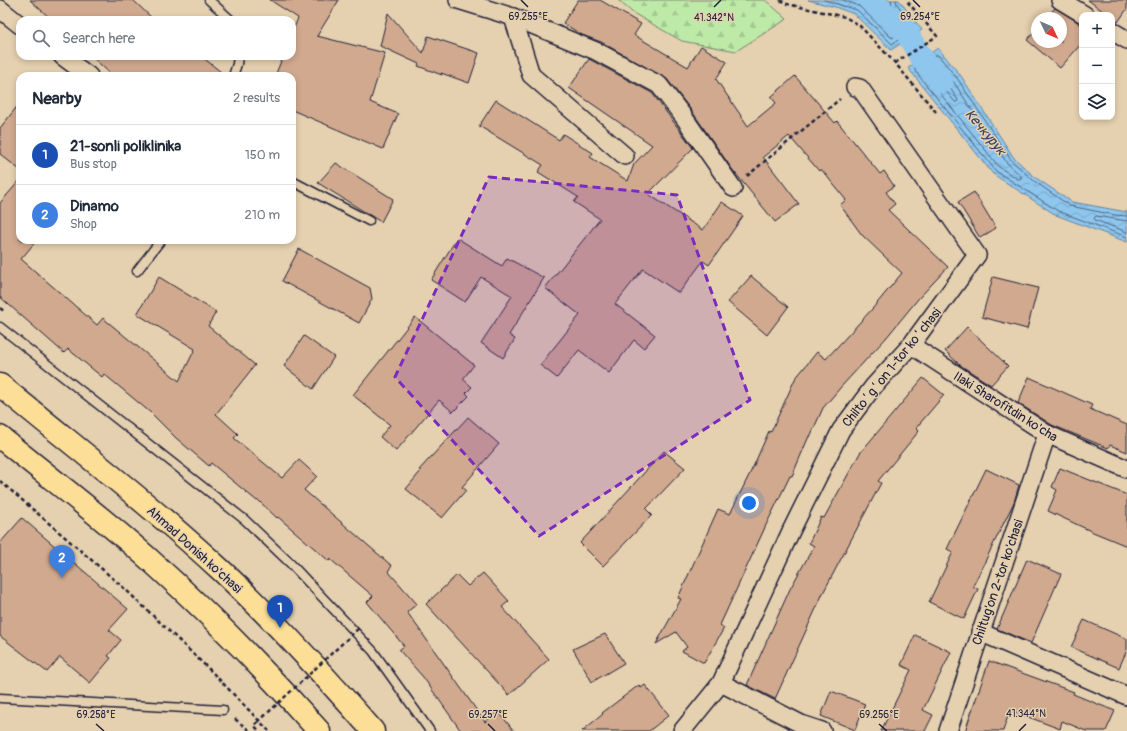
<!DOCTYPE html>
<html lang="en">
<head>
<meta charset="utf-8">
<style>
  :root { --surface:#fff; --page:#f2f2f3; --text:#1f2937; --muted:#747a83; --line:#e0e1e3; --accent:#0f766e }
  body { margin:0; font-family:Pangolin,sans-serif; background:var(--page); color:var(--text) }
  .controls { position:absolute; right:12px; top:12px; display:grid; overflow:hidden; border-radius:8px; box-shadow:0 2px 6px #0003 }
  .controls button { width:36px; height:36px; display:grid; place-items:center; padding:0; border:0; border-bottom:1px solid var(--line); background:var(--surface); color:var(--text); font:20px sans-serif }
  .compass { position:absolute; left:1031px; top:12px; width:36px; height:36px; border-radius:50%; background:var(--surface); box-shadow:0 2px 6px #0003; rotate:134deg }
  .you { position:absolute; left:749px; top:503px; width:14px; height:14px; margin:-10px; border:3px solid #fff; border-radius:50%; background:#1a73e8; box-shadow:0 0 0 6px #1a73e833 }
  .badge { display:grid; place-items:center; width:26px; height:26px; border-radius:50%; background:var(--accent); color:#fff; font-size:13px; font-weight:700 }
  .pin { position:absolute; translate:-50% -33px; filter:drop-shadow(0 1px 2px #0008) }
  .pin::after { content:''; position:absolute; top:21px; width:14px; height:12px; background:inherit; clip-path:polygon(0 0,100% 0,50% 100%) }
  .list { margin:0; padding:0; list-style:none }
  h2 { display:flex; justify-content:space-between; align-items:center; height:52px; margin:0; padding:0 16px; font-size:17px }
  h2 small { font-size:13px; font-weight:400; color:var(--muted) }
  .list li { display:grid; grid-template-columns:26px 1fr auto; gap:12px; align-items:center; box-sizing:border-box; height:60px; padding:0 16px; border-top:1px solid var(--line) }
  .list b { display:block; font-size:15px; white-space:nowrap }
  .list p { margin:0; font-size:13px; white-space:nowrap; color:var(--muted) }
  .list em { font-size:13px; font-style:normal; color:var(--muted) }
  .icon { flex:none; width:22px; height:22px; fill:none; stroke:currentColor; stroke-width:2; stroke-linecap:round; stroke-linejoin:round }
  .map { position:relative; flex:none; width:1127px; height:731px; overflow:hidden }
  .search { position:absolute; background:var(--surface); box-shadow:0 2px 6px #0003; left:16px; top:16px; width:280px; height:44px; display:flex; align-items:center; gap:10px; box-sizing:border-box; padding:0 14px; border-radius:12px; color:var(--muted); font-size:15px }
  .panel { position:absolute; background:var(--surface); box-shadow:0 2px 6px #0003; left:16px; top:72px; width:280px; height:172px; border-radius:12px }
  .map>svg:first-child { display:block }
  .forest { fill:url(#forest-firs); stroke:#708671 }
  .water { fill:url(#water-waves); stroke:#6384a6 }
  .lines { fill:none; stroke-linecap:round; stroke-linejoin:round }
  .shore { stroke:#4d6482; stroke-width:1 }
  .canal { stroke:#8ec6ed; stroke-width:23 }
  .building { fill:#d0a98e; stroke:#22223b }
  .lane-casing { stroke:#22223b; stroke-width:11 }
  .street-casing { stroke:#22223b; stroke-width:20 }
  .primary-casing { stroke:#22223b; stroke-width:25 }
  .path { stroke:#22223b; stroke-width:2.5; stroke-dasharray:4 3; stroke-linecap:butt }
  .lane { stroke:#e5d0af; stroke-width:8 }
  .street { stroke:#e5d0af; stroke-width:17 }
  .primary { stroke:#fcde96; stroke-width:22 }
  .path-bridge { stroke:#22223b; stroke-width:2.5; stroke-dasharray:4 3; stroke-linecap:butt }
  .marked { fill:#7b2cbf; fill-opacity:0.2; stroke:#7b2cbf; stroke-width:3; stroke-dasharray:8 5; stroke-linejoin:round }
  .ticks { fill:none; stroke:#22223b; stroke-width:1.5 }
  .labels { text-anchor:middle; stroke-width:3; stroke-linejoin:round; paint-order:stroke }
  .street-label { font-size:13px; fill:#22223b; stroke:#e5d0af }
  .water-label { font-size:14px; font-style:italic; fill:#38435f; stroke:#e5d0af }
  .ticks-label { font-size:10px; text-anchor:middle; fill:#22223b; stroke:#e5d0af; stroke-width:3; stroke-linejoin:round; paint-order:stroke }
</style>
</head>
<body>
<div class="map">
<svg width="1127" height="731" viewBox="0 0 1127 731">
  <defs>
    <pattern id="forest-firs" width="22" height="20" patternUnits="userSpaceOnUse"><rect width="22" height="20" fill="#beeaa7"/><path d="M5 1l3.5 6h-7zM16 11l3.5 6h-7z" fill="#a3c891"/></pattern>
    <pattern id="water-waves" width="16" height="10" patternUnits="userSpaceOnUse"><rect width="16" height="10" fill="#8ec6ed"/><path d="M0 5q4-4 8 0t8 0" fill="none" stroke="#7aaacc"/></pattern>
  </defs>
  <rect width="100%" height="100%" fill="#e5d0af"/>
  <filter id="ink" filterUnits="userSpaceOnUse"><feTurbulence type="fractalNoise" baseFrequency=".025" numOctaves="2"/><feDisplacementMap in="SourceGraphic" scale="8" xChannelSelector="R" yChannelSelector="G"/><feConvolveMatrix kernelMatrix="1 2 1 2 8 2 1 2 1" color-interpolation-filters="sRGB"/></filter>
  <g filter="url(#ink)">
    <path class="forest" d="M618,0H765L787,19L736,51L682,41L633,13Z"/>
    <g class="water">
      <path d="M808,0H899L922,30L891,50L854,14L835,7Z"/>
      <path d="M938,48L961,76L1014,158L1036,178L1072,202L1127,212V242L1056,215L993,174L908,68Z"/>
    </g>
    <g class="lines">
      <g class="shore">
        <path d="M824,0L857,10L892,44L915,29L897,4L896,0"/>
        <path d="M843,0L859,6L892,38L908,27L892,6L891,0"/>
        <path d="M860,0L894,30L899,27V25L887,9L885,0"/>
        <path d="M935,61L937,62L953,81L1007,163L1021,176V179H1018L999,167L923,72V69Z"/>
        <path d="M934,69L936,70L948,85L958,100L957,102H955L931,73V71Z"/>
        <path d="M1127,216L1115,215L1070,206L1034,181L1011,160L957,78L938,55H936L915,68V71L996,171L1058,211L1127,237"/>
        <path d="M1127,221L1096,216L1094,218L1095,220L1127,232"/>
      </g>
      <path class="canal" d="M870,0L907,33L920,56L942,82"/>
    </g>
    <g class="building">
      <path d="M30,0H133L154,20H52Z"/>
      <path d="M270,0H339L317,36L385,53L370,102L398,114L383,149L292,110V76H275L283,56H292V33L298,18Z"/>
      <path d="M578,0H600L641,24L634,35L688,67L701,46L727,62L716,79L748,126L776,103L771,97L795,76L835,123L837,121L880,174L884,171L894,186L886,192L895,204L888,210L948,267L918,299L886,338L840,388L823,408L810,437L809,436L792,476H790L767,523L720,625L724,628L704,663L682,651L687,647L676,632L656,644L681,599L678,598L718,509L730,514L754,465L769,431L771,432L795,379L817,352L826,359L873,308L902,273L862,235L840,205L846,200L821,169L819,171L789,136L763,157L799,204L775,222L732,169L691,110L667,79L601,42L582,35L563,23Z"/>
      <path d="M1088,0H1127V9L1118,22L1112,18V15H1108Z"/>
      <path d="M1055,8L1076,21L1082,26V43L1060,68L1027,40L1037,29V42H1061V18H1046Z"/>
      <path d="M388,13L423,53L428,36L479,53L469,83L441,73L442,75L418,66L419,64L380,46Z"/>
      <path d="M91,56H201L226,76H113Z"/>
      <path d="M589,59L652,93L693,148L648,194L703,230L722,202L743,216L709,265L703,261L679,293L643,269L615,304L655,335L644,348L634,340L609,373L579,350L557,378L540,365L580,315L545,288L600,219L574,202L578,197L538,172L543,165L479,126L496,100L559,140L563,134L593,153L590,157L628,181L634,164L652,145L569,88Z"/>
      <path d="M20,103V170L0,154V128Z"/>
      <path d="M336,163L393,199L381,222L318,183Z"/>
      <path d="M20,180V240H37L21,259L97,325L103,318L179,381L195,349L137,314L159,277L216,312L208,326L255,365L216,414L238,434L234,438L282,478L299,460L317,476L304,490L392,566L388,571L417,604L407,612L485,722L498,711L514,731H461L423,677L399,650L404,646L367,602L373,596L330,559L329,561L278,517L277,518L258,500L257,501L211,463L209,466L176,438L151,413L104,374L102,377L68,349L64,353L0,297V203Z"/>
      <path d="M974,192L996,228L980,238L958,202Z"/>
      <path d="M457,238L502,266L507,258L544,278L509,335L515,339L503,358L481,343L512,296L481,277L465,302L431,280Z"/>
      <path d="M299,249L370,288L372,299L359,323L282,281Z"/>
      <path d="M751,276L788,307L767,335L728,302Z"/>
      <path d="M993,277L1038,288L1027,329L982,317Z"/>
      <path d="M415,317L474,365L463,379L472,387L466,393L469,396L453,412L439,400L396,451L380,437L390,425L353,395Z"/>
      <path d="M967,327L1008,366L991,385L960,365L945,351Z"/>
      <path d="M304,336L334,357L313,389L284,366Z"/>
      <path d="M1029,377L1092,405L1090,409L1127,425V452L1110,445L1108,448L1052,425L1018,403Z"/>
      <path d="M923,378L944,395L916,428L919,431L878,481L881,483L823,593L775,699L747,685L790,589L814,546L809,543L821,517L824,518L860,453Z"/>
      <path d="M468,417L499,444L462,487L466,490L442,518L406,489L421,471L419,470Z"/>
      <path d="M664,451L685,468L646,509L652,515L603,566L580,543Z"/>
      <path d="M1060,468L1127,495V546L1093,532L1048,511L1057,490L1052,487Z"/>
      <path d="M986,469L1019,485L1014,502L973,586L978,589L964,619L929,602L953,552L947,549Z"/>
      <path d="M22,518L128,609L109,630L121,640L108,656L111,658L90,683L60,657L47,672L0,636V543Z"/>
      <path d="M1027,559L1061,574L1031,643L997,629Z"/>
      <path d="M483,573L509,601L502,607L549,659L509,695L426,604L457,575L468,586Z"/>
      <path d="M1084,620L1127,639V650L1119,668L1071,647Z"/>
      <path d="M605,634L624,663L592,682L573,649Z"/>
      <path d="M915,635L951,652L923,710L933,715L925,731H881L911,670L901,665Z"/>
      <path d="M989,661L1074,692L1073,694L1115,711L1106,731H1086L1062,721L1060,729L1010,710L1003,731H965Z"/>
      <path d="M639,685L641,688L645,685L669,715L649,731H582L603,714L602,713Z"/>
      <path d="M831,691L865,704L855,730L821,716Z"/>
    </g>
    <g class="lines">
      <defs>
        <g id="lane">
          <path d="M209,0L231,20"/>
          <path d="M233,76L237,64L238,56"/>
          <path d="M292,181L369,221"/>
          <path d="M137,271L161,240"/>
          <path d="M0,327L245,520L290,563L373,651L430,731"/>
          <path d="M0,698L223,710"/>
        </g>
        <g id="street">
          <path d="M458,0L513,17L596,51L659,85L683,116L733,188"/>
          <path d="M1060,0L1085,15"/>
          <path d="M0,9L20,25"/>
          <path d="M513,17L531,75L625,156"/>
          <path d="M1112,31L1127,40"/>
          <path d="M62,56L89,76"/>
          <path d="M911,345L1047,434L1127,469"/>
          <path d="M980,632L1127,696"/>
          <path d="M721,683L801,724L822,731"/>
          <path d="M682,731L721,683L791,531L841,430L873,387L911,345L977,255L860,88L855,87"/>
          <path d="M948,731L1047,434"/>
        </g>
        <g id="primary">
          <path d="M0,385C75,447 152,506 223,572C276,622 325,676 373,731"/>
          <path d="M0,437C50,478 102,517 150,560C210,614 266,671 319,731"/>
        </g>
      </defs>
      <use href="#lane" class="lane-casing"/>
      <use href="#street" class="street-casing"/>
      <use href="#primary" class="primary-casing"/>
      <g class="path">
        <path d="M780,0L787,4L845,17L859,25L895,63L936,112"/>
        <path d="M895,63L937,36L906,0"/>
        <path d="M747,176L840,99"/>
        <path d="M0,308L5,312"/>
        <path d="M0,481L125,589L212,672L269,731"/>
        <path d="M235,719L250,731"/>
        <path d="M258,722L254,725L259,731"/>
      </g>
      <use href="#lane" class="lane"/>
      <use href="#street" class="street"/>
      <use href="#primary" class="primary"/>
      <path class="path-bridge" d="M258,722L360,627"/>
    </g>
  </g>
  <path class="marked" d="M489,177L677,195L750,400L539,536L395,377Z"/>
  <path class="ticks" d="M521,0L528,7M913,0L920,7M714,7L721,0M96,724L104,731M488,724L495,731M879,724L887,731M1019,731L1026,724"/>
  <g class="labels">
    <g class="street-label">
      <text transform="translate(891 367) rotate(-51)" y="5">Chiltoʻgʻon 1-tor koʻchasi</text>
      <text transform="translate(1006 406) rotate(32)" y="5">Ilaki Sharofitdin ko'cha</text>
      <text transform="translate(195 549) rotate(42)" y="5">Ahmad Donish ko'chasi</text>
      <text transform="translate(997 582) rotate(-71)" y="5">Chiltug'on 2-tor ko'chasi</text>
    </g>
    <g class="water-label">
      <text transform="translate(986 132) rotate(50)" y="5">Кечкурук</text>
    </g>
  </g>
  <g class="ticks-label">
    <text x="528" y="20">69.255°E</text>
    <text x="920" y="20">69.254°E</text>
    <text x="714" y="21">41.342°N</text>
    <text x="1026" y="717">41.344°N</text>
    <text x="96" y="718">69.258°E</text>
    <text x="488" y="718">69.257°E</text>
    <text x="879" y="718">69.256°E</text>
  </g>
</svg>
<div class="controls">
<button>+</button>
<button>−</button>
<button><svg class="icon" aria-label="layers" viewBox="0 0 24 24"><path d="M12 4l9 5-9 5-9-5zM3 14l9 5 9-5"/></svg></button>
</div>
<svg class="compass" viewBox="-18 -18 36 36"><path d="M0-13l5 13h-10z" fill="#e53935"/><path d="M0 13l5-13h-10z" fill="#747a83"/></svg>
<div class="you"></div>
<div class="pin badge" style="left:280px;top:628px;background:#1a4fb4">1</div>
<div class="pin badge" style="left:62px;top:578px;background:#3f7fe0">2</div>
<div class="search"><svg class="icon" aria-label="search" viewBox="0 0 24 24"><circle cx="10" cy="10" r="6"/><path d="M15 15l6 6"/></svg>Search here</div>
<section class="panel">
<h2>Nearby<small>2 results</small></h2>
<ul class="list">
<li><span class="badge" style="background:#1a4fb4">1</span><div><b>21-sonli poliklinika</b><p>Bus stop</p></div><em>150 m</em></li>
<li><span class="badge" style="background:#3f7fe0">2</span><div><b>Dinamo</b><p>Shop</p></div><em>210 m</em></li>
</ul>
</section>
</div>
</body>
</html>
